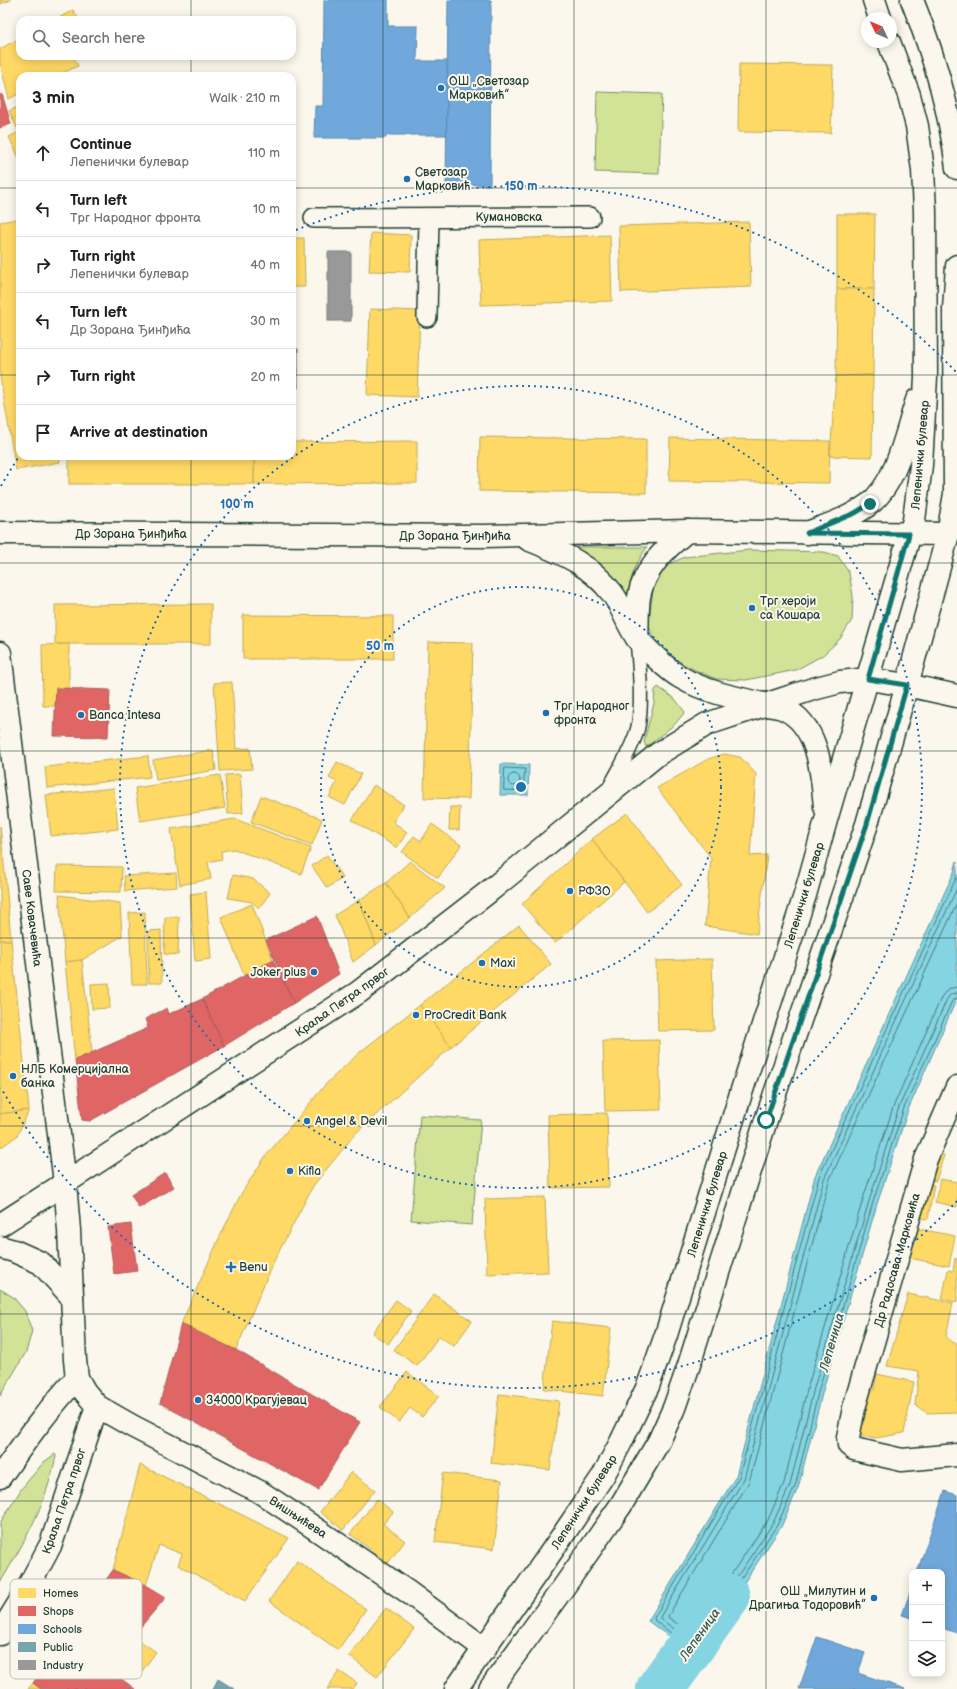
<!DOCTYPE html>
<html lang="en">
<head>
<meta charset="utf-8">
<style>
  :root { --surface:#fff; --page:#f6f6f6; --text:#202124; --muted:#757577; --line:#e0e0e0 }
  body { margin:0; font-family:"Balsamiq Sans",sans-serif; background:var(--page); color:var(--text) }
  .controls { position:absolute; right:12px; bottom:12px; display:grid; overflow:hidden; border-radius:8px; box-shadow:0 2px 10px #0003 }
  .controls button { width:36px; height:36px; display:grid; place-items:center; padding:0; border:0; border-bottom:1px solid var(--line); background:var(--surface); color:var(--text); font:20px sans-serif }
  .compass { position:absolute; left:861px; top:12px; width:36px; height:36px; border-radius:50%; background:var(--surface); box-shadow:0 2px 10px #0003; rotate:314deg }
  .stop { position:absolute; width:12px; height:12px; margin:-9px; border:3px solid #0f766e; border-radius:50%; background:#fff }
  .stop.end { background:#0f766e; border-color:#fff; box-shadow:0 1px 4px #0008 }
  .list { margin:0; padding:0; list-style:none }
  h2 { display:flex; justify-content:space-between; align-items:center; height:52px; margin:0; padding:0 16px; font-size:17px }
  h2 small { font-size:13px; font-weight:400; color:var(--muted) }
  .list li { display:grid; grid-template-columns:26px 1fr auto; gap:12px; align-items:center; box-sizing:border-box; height:56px; padding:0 16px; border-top:1px solid var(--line) }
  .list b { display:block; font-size:15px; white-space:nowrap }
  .list p { margin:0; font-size:13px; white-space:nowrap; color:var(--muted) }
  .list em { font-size:13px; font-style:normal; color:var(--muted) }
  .icon { flex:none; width:22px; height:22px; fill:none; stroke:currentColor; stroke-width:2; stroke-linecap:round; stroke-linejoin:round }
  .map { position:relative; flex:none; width:957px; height:1689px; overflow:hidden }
  .search { position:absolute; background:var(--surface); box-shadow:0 2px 10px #0003; left:16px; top:16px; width:280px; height:44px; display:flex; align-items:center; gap:10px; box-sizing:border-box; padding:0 14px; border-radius:12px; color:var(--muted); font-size:15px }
  .panel { position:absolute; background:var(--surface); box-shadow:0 2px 10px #0003; left:16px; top:72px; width:280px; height:388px; border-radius:12px }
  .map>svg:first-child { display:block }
  .green { fill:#d2e397; stroke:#789066 }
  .water { fill:#85d4e2; stroke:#5c989c }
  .homes { fill:#ffd966; stroke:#bcaa57 }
  .shops { fill:#e06666; stroke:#a65a57 }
  .schools { fill:#6fa8dc; stroke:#5788aa }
  .public { fill:#76a5af; stroke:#5c868a }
  .industry { fill:#999; stroke:#747d7b }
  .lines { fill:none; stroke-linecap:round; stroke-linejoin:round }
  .shore { stroke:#48797a; stroke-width:1 }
  .river { stroke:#85d4e2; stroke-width:48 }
  .service-casing { stroke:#1f3d34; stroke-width:16 }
  .pedestrian-casing { stroke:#1f3d34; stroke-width:22 }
  .minor-casing { stroke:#1f3d34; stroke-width:25 }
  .tertiary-casing { stroke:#1f3d34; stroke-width:25 }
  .secondary-casing { stroke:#1f3d34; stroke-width:25 }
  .service { stroke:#fbf7ec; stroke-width:13 }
  .pedestrian { stroke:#fbf7ec; stroke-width:19 }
  .minor { stroke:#fbf7ec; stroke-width:22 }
  .tertiary { stroke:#fbf7ec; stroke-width:22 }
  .secondary { stroke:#fbf7ec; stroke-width:22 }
  .route { stroke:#0f766e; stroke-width:5 }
  .grid { fill:none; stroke:#1f3d34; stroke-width:1; stroke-opacity:0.55 }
  .ring { fill:none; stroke:#1f6fb2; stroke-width:2; stroke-dasharray:2 4 }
  .poi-dot { fill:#1f6fb2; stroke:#fbf7ec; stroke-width:1.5 }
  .labels { text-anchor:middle; stroke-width:4; stroke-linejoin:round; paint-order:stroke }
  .poi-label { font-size:12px; fill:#1f3d34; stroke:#fbf7ec; text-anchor:start }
  .street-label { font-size:12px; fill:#1f3d34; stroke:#fbf7ec }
  .water-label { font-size:13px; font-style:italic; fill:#335b57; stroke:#fbf7ec }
  .key { fill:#fbf7ec; stroke:#b9bfb5; stroke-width:1 }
  .key-label { font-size:11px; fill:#1f3d34 }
  .centre { fill:#1f6fb2; stroke:#fbf7ec; stroke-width:2 }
  .ring-label { font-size:12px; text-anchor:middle; font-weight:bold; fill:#1f6fb2; stroke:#fbf7ec; stroke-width:4; stroke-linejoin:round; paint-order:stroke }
</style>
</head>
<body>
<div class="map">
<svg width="957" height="1689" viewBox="0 0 957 1689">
  <rect width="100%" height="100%" fill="#fbf7ec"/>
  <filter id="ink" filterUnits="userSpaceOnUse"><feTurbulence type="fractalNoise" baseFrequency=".025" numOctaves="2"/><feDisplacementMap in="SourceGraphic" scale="8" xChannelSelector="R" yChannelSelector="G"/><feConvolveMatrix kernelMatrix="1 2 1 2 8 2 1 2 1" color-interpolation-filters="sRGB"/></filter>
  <g filter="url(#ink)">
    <g class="green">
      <path d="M597,92L662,94L659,174L595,172Z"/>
      <path d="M576,547H647C634,566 628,582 628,604L576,550Z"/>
      <path d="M749,550L824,552L838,556L849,573L853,596L852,620L840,639L823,655L796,670L746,680L716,679L695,670L673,659L658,645L648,625L653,590L666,565L685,557Z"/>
      <path d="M658,687L675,699L685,712L675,724L646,747L644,741L654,703L655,690Z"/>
      <path d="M420,1115L481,1120L472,1225L411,1220Z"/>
      <path d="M0,1289L13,1297L25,1311L32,1331L26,1352L0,1396Z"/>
      <path d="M55,1454L56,1456C45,1507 26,1539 0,1583V1523L22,1488L44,1462Z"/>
    </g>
    <g class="water">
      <path d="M501,764L529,765L528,795H500Z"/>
      <path d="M957,861V998L908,1110L877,1204L823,1390L798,1488L781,1527L695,1656L648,1621L736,1476L815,1176L954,872Z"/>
    </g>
    <g class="homes">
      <path d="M0,0H11L0,4Z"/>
      <path d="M73,10L79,20H55Z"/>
      <path d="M20,38V56H73L78,66L56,76H20V93L9,99L0,63V49Z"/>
      <path d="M739,64L833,65L831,133L738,132Z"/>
      <path d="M20,106V160L9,137L19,132L9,111Z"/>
      <path d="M837,214H875L874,289H837Z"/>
      <path d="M17,219L20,233V456H59L60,462L16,470L0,376V222Z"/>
      <path d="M749,222L751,287L621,292L619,226Z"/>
      <path d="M371,233L411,235L410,272L369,271Z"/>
      <path d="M610,235L612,301L481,305L479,240Z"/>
      <path d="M292,238H304L305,287H292Z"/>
      <path d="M837,289H874L873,375L836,376Z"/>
      <path d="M370,309L420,311L417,397L367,395Z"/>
      <path d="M873,375L872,457L830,456L836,376Z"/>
      <path d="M480,437L646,439V493L479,491Z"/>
      <path d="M670,438L830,441L829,483L669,481Z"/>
      <path d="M417,441V483L254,484V456H292V442Z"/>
      <rect x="69" y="456" width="185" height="28"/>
      <path d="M211,604V644H55V605Z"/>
      <path d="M243,615L393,616V659H243Z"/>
      <path d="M428,642L473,643L469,799L424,798Z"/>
      <path d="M69,644V688H56L55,706H43L42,645Z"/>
      <path d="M232,682L236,749L250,748L252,769L220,771L214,683Z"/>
      <path d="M213,750L216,770L156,780L153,760Z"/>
      <path d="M724,754L740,757L756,774L750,856L767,855L757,934L705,926L711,858L657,788L708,759Z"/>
      <path d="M148,756L150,777L47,788L45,767Z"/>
      <path d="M337,762L361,774L345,805L329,797L337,782L329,778Z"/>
      <path d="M240,774L243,813L228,814L225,775Z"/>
      <path d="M220,775L225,808L140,821L135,788Z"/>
      <path d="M374,785L404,805L393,822L407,832L397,848L352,820Z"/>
      <path d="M114,788L118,829L51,836L46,795Z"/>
      <path d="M261,796L322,819L312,845L251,822Z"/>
      <path d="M450,807H460L459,830H449Z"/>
      <path d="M627,813L682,885L647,912L592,839Z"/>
      <path d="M235,819L311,848L301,874L234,849L221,851L222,859L208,862L211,879L180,885L171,829Z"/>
      <path d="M432,824L461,845L438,878L402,852L414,836L421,841Z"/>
      <path d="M0,826L7,894L11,940H0Z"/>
      <path d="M592,839L624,882L555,943L522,904Z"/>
      <path d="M327,855L343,878L327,888L312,866Z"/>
      <path d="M410,861L445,888L410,918L386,883Z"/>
      <path d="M57,866L122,867L121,892L56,891Z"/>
      <path d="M176,873L177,887L125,891L124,876Z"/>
      <path d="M233,875L253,879L270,893L259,908L252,902L228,898Z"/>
      <path d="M386,883L410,918L376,945L359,900Z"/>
      <path d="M206,892L211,959L195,961L190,894Z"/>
      <path d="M59,895L120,903L122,936L82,960L65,962Z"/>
      <path d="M359,900L376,945L353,962L335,915Z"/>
      <path d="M252,904L273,960L244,975L221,917Z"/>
      <path d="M145,912L147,984H132L129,913Z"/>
      <path d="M165,917H179L178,955L164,954Z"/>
      <path d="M519,925L551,964L451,1047L420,1005Z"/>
      <path d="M161,930L162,983H149L148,931Z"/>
      <path d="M0,940H11L29,1110L0,1114Z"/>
      <path d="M712,959L714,1030L658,1031L656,961Z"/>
      <path d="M82,960L92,1053L75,1060L65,962Z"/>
      <path d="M109,983L110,1008L92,1009L91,984Z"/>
      <path d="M420,1005L451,1047L355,1134L313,1186L273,1263L236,1350L181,1324L221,1234L241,1194L265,1157L326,1084L360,1052Z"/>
      <path d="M659,1040L661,1110L605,1111L603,1041Z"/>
      <path d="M29,1110L17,1136L0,1148V1114Z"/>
      <path d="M607,1113L609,1187L550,1188L548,1115Z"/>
      <path d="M935,1153L944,1155L936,1181L927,1179Z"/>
      <path d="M940,1179L957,1182V1207L935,1202Z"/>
      <path d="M924,1183L934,1185L928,1219L918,1218Z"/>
      <path d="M545,1197L548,1272L487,1274L485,1199Z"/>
      <path d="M914,1228L955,1236L949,1266L909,1258Z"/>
      <path d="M955,1258L957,1259V1302L942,1299L948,1270L953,1271Z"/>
      <path d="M434,1294L472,1321L454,1346L439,1336L417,1366L394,1350Z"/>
      <path d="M908,1294L953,1303L946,1336L951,1342L957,1343V1412L927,1413L915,1405L919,1371L887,1366Z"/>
      <path d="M396,1300L411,1311L388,1344L372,1333Z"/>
      <path d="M552,1321L611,1328L603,1396L544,1389Z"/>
      <path d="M407,1372L439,1396L422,1417L410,1408L399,1422L380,1407Z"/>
      <path d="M877,1374L914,1382L904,1433L876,1438L856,1434L865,1388L874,1390Z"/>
      <path d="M499,1394L559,1401L550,1470L491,1463Z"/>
      <path d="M140,1465L289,1538L245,1601L178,1565L182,1554L159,1545L146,1585L113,1570Z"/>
      <path d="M351,1472L375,1490L343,1530L320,1512Z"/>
      <path d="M443,1473L502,1480L494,1549L435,1542Z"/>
      <path d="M377,1499L393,1512L383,1524L405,1541L388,1563L350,1534Z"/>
      <path d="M297,1561L366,1609L338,1650L269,1601Z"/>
      <path d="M386,1608L414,1629L377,1677L349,1656Z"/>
      <path d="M133,1636L156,1652L140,1674L117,1658Z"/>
      <path d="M339,1671L357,1683L353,1689H327Z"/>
      <path d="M33,1683L41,1689H28Z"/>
    </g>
    <g class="shops">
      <path d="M2,94L11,124L0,128V95Z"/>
      <path d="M56,688L110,690L108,737L54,736Z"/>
      <path d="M317,916L339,974L294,1003L266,940Z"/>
      <path d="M273,960L294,1003L224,1046L202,999Z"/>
      <path d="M202,999L224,1046L90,1121L82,1120L75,1060L148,1028L145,1019L167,1008L169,1014Z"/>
      <path d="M165,1173L174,1187L139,1208L131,1195Z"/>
      <path d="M131,1224L137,1271L114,1274L108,1227Z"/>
      <path d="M181,1324L236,1350L360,1422L318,1490L160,1403Z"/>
      <path d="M113,1570L146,1585L166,1597L133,1636L117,1658L73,1626Z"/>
      <path d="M73,1626L125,1663L116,1675L135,1689H41L33,1683Z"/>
    </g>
    <g class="schools">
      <path d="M324,0H388V26H418L417,61H448L447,135H386V138H314L315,106H323Z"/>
      <path d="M448,0H491L490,185L446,184Z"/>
      <path d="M945,1491L957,1495V1633L942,1628V1572H917Z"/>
      <path d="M912,1587V1618L902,1615Z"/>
      <path d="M817,1637L865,1653L858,1673L905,1689H799Z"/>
    </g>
    <path class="public" d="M218,1679L234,1689H213Z"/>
    <g class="industry">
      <rect x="328" y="252" width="23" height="69"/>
      <rect x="292" y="349" width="6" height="39"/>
    </g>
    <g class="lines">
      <g class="shore">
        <path d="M505,768L525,769L523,791L504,790Z"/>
        <circle cx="514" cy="780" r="6"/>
        <path d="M957,876L819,1177L739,1477L654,1618L655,1621L692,1649L695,1648L777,1525L795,1487L819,1389L873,1202L904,1108L952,1001L957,998"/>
        <path d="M957,888L824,1179L744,1479L660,1617L661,1619L691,1642L694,1641L773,1523L790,1485L814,1388L869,1201L899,1107L947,999L951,994L957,993"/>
        <path d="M957,903L829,1181L749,1482L668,1616L669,1618L690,1633L692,1632L768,1520L784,1483L808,1386L863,1199L894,1105L942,996L948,989L957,987"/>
      </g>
      <path class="river" d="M660,1689L726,1597"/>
      <defs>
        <path id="service" d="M609,788C618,772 634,745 638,727C643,701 639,666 637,638"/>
        <g id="pedestrian">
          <path d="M314,218L590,217"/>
          <path d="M427,317L429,218"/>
        </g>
        <g id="minor">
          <path d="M957,1087L926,1159L854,1408L848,1437L849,1445L854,1449L902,1460L957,1455"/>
          <path d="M0,1225L65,1183L69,1230L75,1360L77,1378L85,1392L97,1406L132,1426L260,1492L310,1525L408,1592L485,1649"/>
          <path d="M0,1247L14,1251L41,1263L72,1297"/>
          <path d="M0,1477C24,1443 48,1409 77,1378"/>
          <path d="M0,1634L24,1595L51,1544L97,1406"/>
        </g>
        <g id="tertiary">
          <path d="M0,533L484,536L687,531L948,534"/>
          <path d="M528,539C561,553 589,563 612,593C622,606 627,624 637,638C646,649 668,670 680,677C705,692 736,698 764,704"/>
          <path d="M637,638C638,624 637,611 639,597C644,568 666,548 687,531"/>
          <path d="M0,653L65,1183L359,992L487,893L658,754L707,724L813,689L840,682L868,679L907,685"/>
        </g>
        <g id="secondary">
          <path d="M874,0L880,18"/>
          <path d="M912,0C934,55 950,109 957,168"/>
          <path d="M807,533C828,525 850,518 868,505C897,484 906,433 917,400"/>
          <path d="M907,685L957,696"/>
          <path d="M767,705C771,706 777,706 782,708C819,723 822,773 825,807"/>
          <path d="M456,1689L565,1532L603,1476L621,1442L648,1386L666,1335L742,1090L805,895L826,820L914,520L921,465L926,377L925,211L923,170L917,126L909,95L889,42"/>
          <path d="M490,1689L563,1588L621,1505L659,1441L674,1408L689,1365L766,1120L867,824L907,685L948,534L955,494L954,309L957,266"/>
        </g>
      </defs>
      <use href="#service" class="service-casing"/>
      <use href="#pedestrian" class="pedestrian-casing"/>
      <use href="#minor" class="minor-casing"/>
      <use href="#tertiary" class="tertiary-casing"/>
      <use href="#secondary" class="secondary-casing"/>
      <use href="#service" class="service"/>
      <use href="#pedestrian" class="pedestrian"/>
      <use href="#minor" class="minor"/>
      <use href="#tertiary" class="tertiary"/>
      <use href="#secondary" class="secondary"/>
    </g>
  </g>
  <g class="lines" filter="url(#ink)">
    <path class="route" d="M766,1120L867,824L907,685L868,679L909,534L807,533L855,513L870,504"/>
  </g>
  <path class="grid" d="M191,0V20M383,0V1689M574,0V1689M766,0V1689M191,56V76M0,188H20M292,188H957M0,375H20M292,375H957M191,456V1689M0,563H957M0,751H957M0,938H957M0,1126H957M0,1314H957M0,1501H957"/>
  <g class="ring">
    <circle cx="521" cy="787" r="200"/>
    <circle cx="521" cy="787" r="401"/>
    <path d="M957 1201A601 601 0 0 1 1 1088M1 486A601 601 0 0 1 20 455M296 230A601 601 0 0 1 957 373"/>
  </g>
  <g class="poi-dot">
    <circle cx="441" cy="88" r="4"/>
    <circle cx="407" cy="179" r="4"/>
    <circle cx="752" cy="608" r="4"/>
    <circle cx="546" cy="713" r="4"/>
    <circle cx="81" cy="715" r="4"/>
    <circle cx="570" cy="891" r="4"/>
    <circle cx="482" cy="963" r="4"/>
    <circle cx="314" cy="972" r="4"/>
    <circle cx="416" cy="1015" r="4"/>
    <circle cx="13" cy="1076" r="4"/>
    <circle cx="307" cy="1121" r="4"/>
    <circle cx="290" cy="1171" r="4"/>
    <path d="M229 1261h4v4h4v4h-4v4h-4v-4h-4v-4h4z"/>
    <circle cx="198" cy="1400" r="4"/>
    <circle cx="874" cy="1598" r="4"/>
  </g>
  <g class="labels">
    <g class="poi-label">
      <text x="449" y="85">ОШ „Светозар<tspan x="449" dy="14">Марковић”</tspan></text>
      <text x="415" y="176">Светозар<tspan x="415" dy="14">Марковић</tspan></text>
      <text x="760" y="605">Трг хероји<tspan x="760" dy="14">са Кошара</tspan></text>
      <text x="554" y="710">Трг Народног<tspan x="554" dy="14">фронта</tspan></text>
      <text x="89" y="719">Banca Intesa</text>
      <text x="578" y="895">РФЗО</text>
      <text x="490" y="967">Maxi</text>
      <text x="306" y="976" text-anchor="end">Joker plus</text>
      <text x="424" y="1019">ProCredit Bank</text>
      <text x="21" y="1073">НЛБ Комерцијална<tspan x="21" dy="14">банка</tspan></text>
      <text x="315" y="1125">Angel &amp; Devil</text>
      <text x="298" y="1175">Kifla</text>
      <text x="239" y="1271">Benu</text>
      <text x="206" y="1404">34000 Крагујевац</text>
      <text x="866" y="1595" text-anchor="end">ОШ „Милутин и<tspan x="866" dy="14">Драгиња Тодоровић”</tspan></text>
    </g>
    <g class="street-label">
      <text x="509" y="221">Кумановска</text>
      <text transform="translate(920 455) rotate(-85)" y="4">Лепенички булевар</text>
      <text x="131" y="538">Др Зорана Ђинђића</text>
      <text x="455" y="540">Др Зорана Ђинђића</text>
      <text transform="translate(804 895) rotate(-73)" y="4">Лепенички булевар</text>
      <text transform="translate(32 918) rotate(83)" y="4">Саве Ковачевића</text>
      <text transform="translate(342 1002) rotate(-35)" y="4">Краља Петра првог</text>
      <text transform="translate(707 1204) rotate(-73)" y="4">Лепенички булевар</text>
      <text transform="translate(897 1260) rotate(-74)" y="4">Др Радосава Марковића</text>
      <text transform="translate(64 1501) rotate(-71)" y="4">Краља Петра првог</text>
      <text transform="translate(584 1502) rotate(-57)" y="4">Лепенички булевар</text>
      <text transform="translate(298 1517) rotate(33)" y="4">Вишњићева</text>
    </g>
    <g class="water-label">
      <text transform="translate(831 1342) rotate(-74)" y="5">Лепеница</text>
      <text transform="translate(699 1634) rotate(-55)" y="5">Лепеница</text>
    </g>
  </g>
  <rect x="10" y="1579" width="132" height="100" rx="6" class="key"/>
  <rect x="18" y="1588" width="18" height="10" fill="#ffd966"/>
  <rect x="18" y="1606" width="18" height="10" fill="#e06666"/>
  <rect x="18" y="1624" width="18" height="10" fill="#6fa8dc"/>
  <rect x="18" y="1642" width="18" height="10" fill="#76a5af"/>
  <rect x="18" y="1660" width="18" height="10" fill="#999"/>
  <g class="key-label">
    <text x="43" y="1597">Homes</text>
    <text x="43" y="1615">Shops</text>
    <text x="43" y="1633">Schools</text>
    <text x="43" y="1651">Public</text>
    <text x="43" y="1669">Industry</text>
  </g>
  <circle cx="521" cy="787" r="6" class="centre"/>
  <g class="ring-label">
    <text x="521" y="190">150 m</text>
    <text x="237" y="508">100 m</text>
    <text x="380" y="650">50 m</text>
  </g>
</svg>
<div class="controls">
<button>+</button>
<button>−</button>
<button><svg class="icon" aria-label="layers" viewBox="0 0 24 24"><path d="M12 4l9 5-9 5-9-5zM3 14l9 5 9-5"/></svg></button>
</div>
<svg class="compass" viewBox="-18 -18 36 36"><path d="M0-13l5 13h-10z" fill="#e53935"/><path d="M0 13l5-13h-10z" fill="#757577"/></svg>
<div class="stop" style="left:766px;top:1120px"></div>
<div class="stop end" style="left:870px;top:504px"></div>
<div class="search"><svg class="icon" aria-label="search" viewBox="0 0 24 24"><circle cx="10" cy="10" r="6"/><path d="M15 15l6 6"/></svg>Search here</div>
<section class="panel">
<h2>3 min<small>Walk · 210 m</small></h2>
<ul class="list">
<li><svg class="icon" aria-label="ahead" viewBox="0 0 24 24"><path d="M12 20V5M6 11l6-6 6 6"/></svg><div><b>Continue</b><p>Лепенички булевар</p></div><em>110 m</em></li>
<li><svg class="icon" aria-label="left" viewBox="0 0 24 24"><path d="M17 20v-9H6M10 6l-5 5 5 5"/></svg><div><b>Turn left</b><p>Трг Народног фронта</p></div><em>10 m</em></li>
<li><svg class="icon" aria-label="right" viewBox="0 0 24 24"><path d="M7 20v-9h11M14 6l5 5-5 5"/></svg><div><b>Turn right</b><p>Лепенички булевар</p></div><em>40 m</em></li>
<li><svg class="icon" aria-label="left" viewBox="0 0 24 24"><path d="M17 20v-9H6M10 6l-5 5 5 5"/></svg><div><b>Turn left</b><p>Др Зорана Ђинђића</p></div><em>30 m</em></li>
<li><svg class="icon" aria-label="right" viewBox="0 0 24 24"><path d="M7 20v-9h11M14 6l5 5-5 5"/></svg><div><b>Turn right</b></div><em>20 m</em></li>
<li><svg class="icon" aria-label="arrive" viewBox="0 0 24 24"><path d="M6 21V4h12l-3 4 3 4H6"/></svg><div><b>Arrive at destination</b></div></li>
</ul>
</section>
</div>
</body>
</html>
